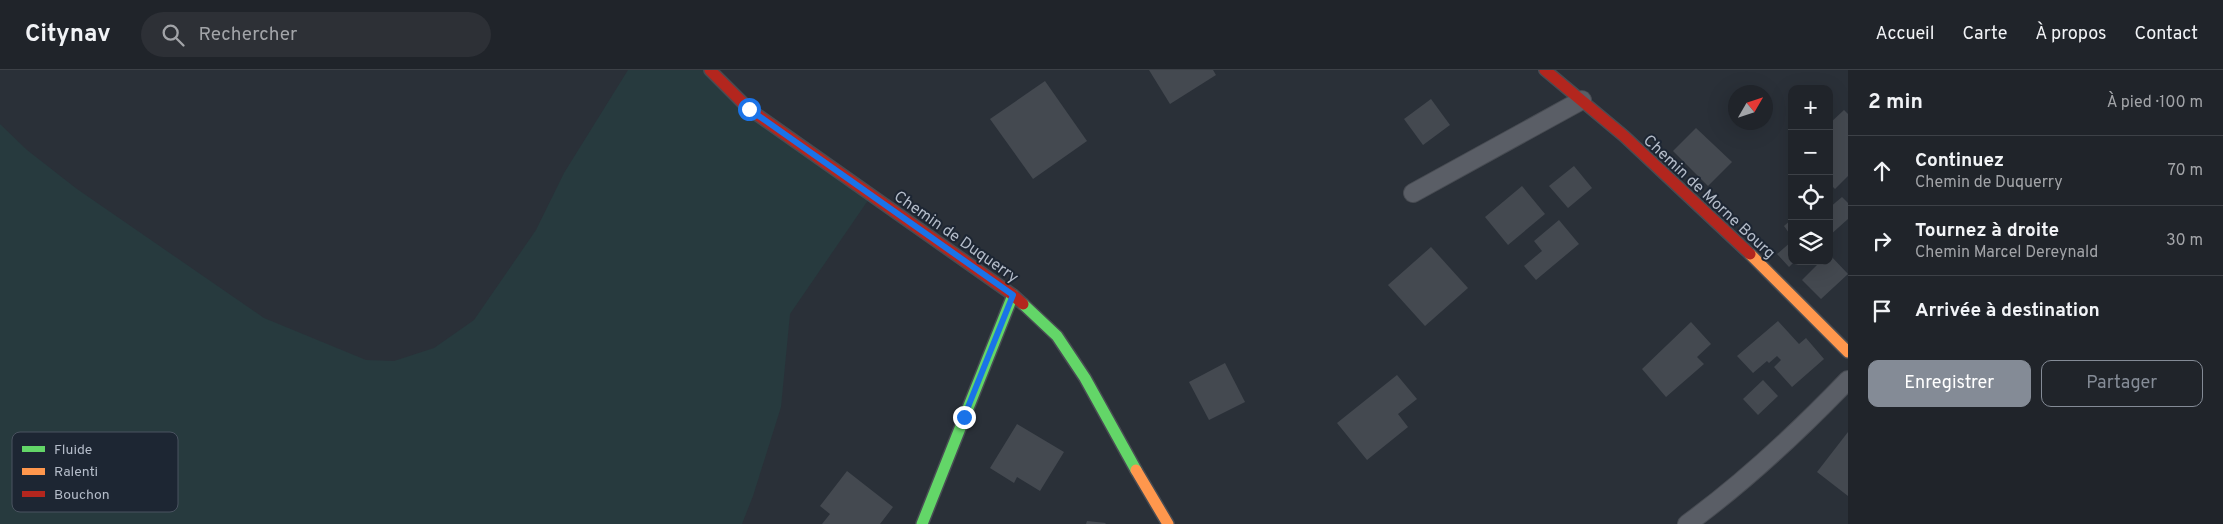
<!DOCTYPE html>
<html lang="fr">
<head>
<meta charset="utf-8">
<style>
  :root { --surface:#20242a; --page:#2d3036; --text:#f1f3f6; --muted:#a2a4a8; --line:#3d4147; --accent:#848b96 }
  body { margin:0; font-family:Overpass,sans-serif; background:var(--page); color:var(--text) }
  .controls { position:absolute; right:15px; top:15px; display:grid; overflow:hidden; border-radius:10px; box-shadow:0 5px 20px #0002 }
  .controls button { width:45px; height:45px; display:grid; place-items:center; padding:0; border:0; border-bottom:1px solid var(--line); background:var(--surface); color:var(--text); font:25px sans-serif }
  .compass { position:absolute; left:1728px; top:15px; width:45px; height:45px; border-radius:50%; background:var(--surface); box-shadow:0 5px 20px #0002; rotate:51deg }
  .stop { position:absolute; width:15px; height:15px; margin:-11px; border:4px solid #1a73e8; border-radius:50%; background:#fff }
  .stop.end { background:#1a73e8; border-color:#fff; box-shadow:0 1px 5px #0008 }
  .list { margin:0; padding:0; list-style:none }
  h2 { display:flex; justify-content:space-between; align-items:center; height:65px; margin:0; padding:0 20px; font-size:21px }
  h2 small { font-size:16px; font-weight:400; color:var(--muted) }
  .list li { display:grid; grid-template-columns:32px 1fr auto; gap:15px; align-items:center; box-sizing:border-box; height:70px; padding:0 20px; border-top:1px solid var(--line) }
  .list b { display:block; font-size:19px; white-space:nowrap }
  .list p { margin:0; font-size:16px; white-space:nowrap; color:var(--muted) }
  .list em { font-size:16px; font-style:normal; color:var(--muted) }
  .actions { display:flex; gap:10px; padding:15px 20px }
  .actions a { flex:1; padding:11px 0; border:1px solid var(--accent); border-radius:10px; text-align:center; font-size:18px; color:var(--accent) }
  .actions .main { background:var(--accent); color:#fff }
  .icon { flex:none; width:28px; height:28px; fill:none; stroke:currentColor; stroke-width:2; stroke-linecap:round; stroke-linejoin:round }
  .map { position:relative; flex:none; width:1848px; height:454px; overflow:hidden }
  header { display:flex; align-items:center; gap:30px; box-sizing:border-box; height:70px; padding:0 25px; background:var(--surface); border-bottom:1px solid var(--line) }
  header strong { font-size:24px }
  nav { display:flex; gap:28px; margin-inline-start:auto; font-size:18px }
  .search { width:350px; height:45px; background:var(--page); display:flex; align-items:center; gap:12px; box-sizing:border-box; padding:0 18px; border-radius:28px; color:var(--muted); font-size:19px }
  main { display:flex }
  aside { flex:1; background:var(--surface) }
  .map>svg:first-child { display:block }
  .green { fill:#273a3e }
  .building { fill:#444950 }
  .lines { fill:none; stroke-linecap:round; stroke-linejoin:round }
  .lane-casing { stroke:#484c53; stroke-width:20 }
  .fast-casing { stroke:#484c53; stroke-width:14 }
  .slow-casing { stroke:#484c53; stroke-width:14 }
  .jam-casing { stroke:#484c53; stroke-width:14 }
  .lane { stroke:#5a5e66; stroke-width:18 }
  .fast { stroke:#63d668; stroke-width:11 }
  .slow { stroke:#ff974d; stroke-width:11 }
  .jam { stroke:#b3261e; stroke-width:11 }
  .route { stroke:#1a73e8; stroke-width:6 }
  .labels { text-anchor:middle; stroke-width:4; stroke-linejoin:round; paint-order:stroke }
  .street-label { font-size:16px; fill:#b4bcc9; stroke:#1d2633 }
  .key { fill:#1d2633; stroke:#4a5360; stroke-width:1 }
  .key-label { font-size:14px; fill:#b4bcc9 }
</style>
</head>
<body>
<header>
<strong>Citynav</strong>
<div class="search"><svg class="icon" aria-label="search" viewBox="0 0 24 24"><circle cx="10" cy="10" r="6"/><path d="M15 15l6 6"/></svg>Rechercher</div>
<nav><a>Accueil</a><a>Carte</a><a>À propos</a><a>Contact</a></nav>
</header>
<main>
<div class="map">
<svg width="1848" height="454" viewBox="0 0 1848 454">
  <rect width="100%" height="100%" fill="#2a3038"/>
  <path class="green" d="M628,0H710L871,126L790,244L781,337L753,426L742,454H0V54L27,80L77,119L264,248L366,290L394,291L434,278L474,250L536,160L564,103Z"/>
  <g class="building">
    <path d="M1149,0H1213L1216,5L1170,34Z"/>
    <path d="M1045,11L1087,71L1033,109L990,49Z"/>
    <path d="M1431,29L1450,55L1423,75L1404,49Z"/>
    <path d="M1844,40L1848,44V106L1835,119L1829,113V54Z"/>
    <path d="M1696,58L1732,92L1708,116L1673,81Z"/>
    <path d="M1574,96L1592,118L1568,138L1549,116Z"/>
    <path d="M1522,116L1545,144L1508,175L1485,147Z"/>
    <path d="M1842,127L1848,133V149L1829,166V138Z"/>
    <path d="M1792,149V161L1789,163L1784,156Z"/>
    <path d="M1559,150L1579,174L1536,210L1524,196L1542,181L1534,171Z"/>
    <path d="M1792,171V191H1795L1789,197L1777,184Z"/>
    <path d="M1431,177L1468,218L1425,256L1388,215Z"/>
    <path d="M1829,184L1848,204L1821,229L1802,210L1821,191H1829Z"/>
    <path d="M1778,251L1799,274L1806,268L1824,289L1792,317L1774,297L1781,290L1777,286L1769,293L1767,291L1753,303L1737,286Z"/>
    <path d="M1691,252L1711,274L1697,287L1704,294L1666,327L1642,299Z"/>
    <path d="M1225,293L1245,332L1209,350L1189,312Z"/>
    <path d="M1397,305L1417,329L1398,344L1408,357L1367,390L1337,353Z"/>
    <path d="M1763,310L1778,326L1758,345L1743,329Z"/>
    <path d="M1017,354L1064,382L1040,421L1017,407L1014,413L990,398Z"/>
    <path d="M1848,362V426L1817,402Z"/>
    <path d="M847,401L893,437L880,454H822L830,444L820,436Z"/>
    <path d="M1087,451L1106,453L1105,454H1086Z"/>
  </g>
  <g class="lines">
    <defs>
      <g id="lane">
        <path d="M1413,123L1582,30"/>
        <path d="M1687,454C1746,411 1798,362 1848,310"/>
      </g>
      <g id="fast">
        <path d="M1023,234L1057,266L1085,308L1136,400"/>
        <path d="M922,454L1013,225"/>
      </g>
      <g id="slow">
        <path d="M1750,184L1848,282"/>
        <path d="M1136,400L1168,454"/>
      </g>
      <g id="jam">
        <path d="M710,0L749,39L1013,225L1023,234"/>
        <path d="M1545,0L1624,66L1750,184"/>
      </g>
    </defs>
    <use href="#lane" class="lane-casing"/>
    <use href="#fast" class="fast-casing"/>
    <use href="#slow" class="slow-casing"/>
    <use href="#jam" class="jam-casing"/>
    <use href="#lane" class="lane"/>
    <use href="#fast" class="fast"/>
    <use href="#slow" class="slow"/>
    <use href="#jam" class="jam"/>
  </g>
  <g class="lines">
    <path class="route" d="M749,39L1013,225L964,347"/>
  </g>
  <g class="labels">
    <g class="street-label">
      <text transform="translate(1710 126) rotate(43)" y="6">Chemin de Morne Bourg</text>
      <text transform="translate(957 166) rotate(35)" y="6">Chemin de Duquerry</text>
    </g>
  </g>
  <rect x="12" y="362" width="166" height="80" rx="8" class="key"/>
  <rect x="22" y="376" width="23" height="6" fill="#63d668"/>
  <rect x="22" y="398" width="23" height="7" fill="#ff974d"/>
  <rect x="22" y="421" width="23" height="6" fill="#b3261e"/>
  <g class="key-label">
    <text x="54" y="384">Fluide</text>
    <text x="54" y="406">Ralenti</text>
    <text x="54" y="429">Bouchon</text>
  </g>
</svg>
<div class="controls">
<button>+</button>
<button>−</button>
<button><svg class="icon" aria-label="locate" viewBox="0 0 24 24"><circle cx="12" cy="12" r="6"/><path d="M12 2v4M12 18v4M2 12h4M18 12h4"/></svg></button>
<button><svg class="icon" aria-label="layers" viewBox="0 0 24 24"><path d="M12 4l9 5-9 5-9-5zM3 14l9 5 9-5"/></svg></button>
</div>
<svg class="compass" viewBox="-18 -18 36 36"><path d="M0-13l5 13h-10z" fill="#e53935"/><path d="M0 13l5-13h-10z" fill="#a2a4a8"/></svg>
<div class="stop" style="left:749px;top:39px"></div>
<div class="stop end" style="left:964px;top:347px"></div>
</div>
<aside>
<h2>2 min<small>À pied · 100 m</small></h2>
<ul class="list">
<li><svg class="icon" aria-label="ahead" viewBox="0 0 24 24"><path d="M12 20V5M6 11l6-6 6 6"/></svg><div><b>Continuez</b><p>Chemin de Duquerry</p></div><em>70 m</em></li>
<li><svg class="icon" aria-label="right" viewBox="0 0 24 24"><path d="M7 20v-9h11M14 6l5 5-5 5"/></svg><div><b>Tournez à droite</b><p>Chemin Marcel Dereynald</p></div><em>30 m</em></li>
<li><svg class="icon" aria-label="arrive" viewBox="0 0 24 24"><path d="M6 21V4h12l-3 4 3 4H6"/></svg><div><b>Arrivée à destination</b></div></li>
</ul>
<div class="actions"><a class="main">Enregistrer</a><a>Partager</a></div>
</aside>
</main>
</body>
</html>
